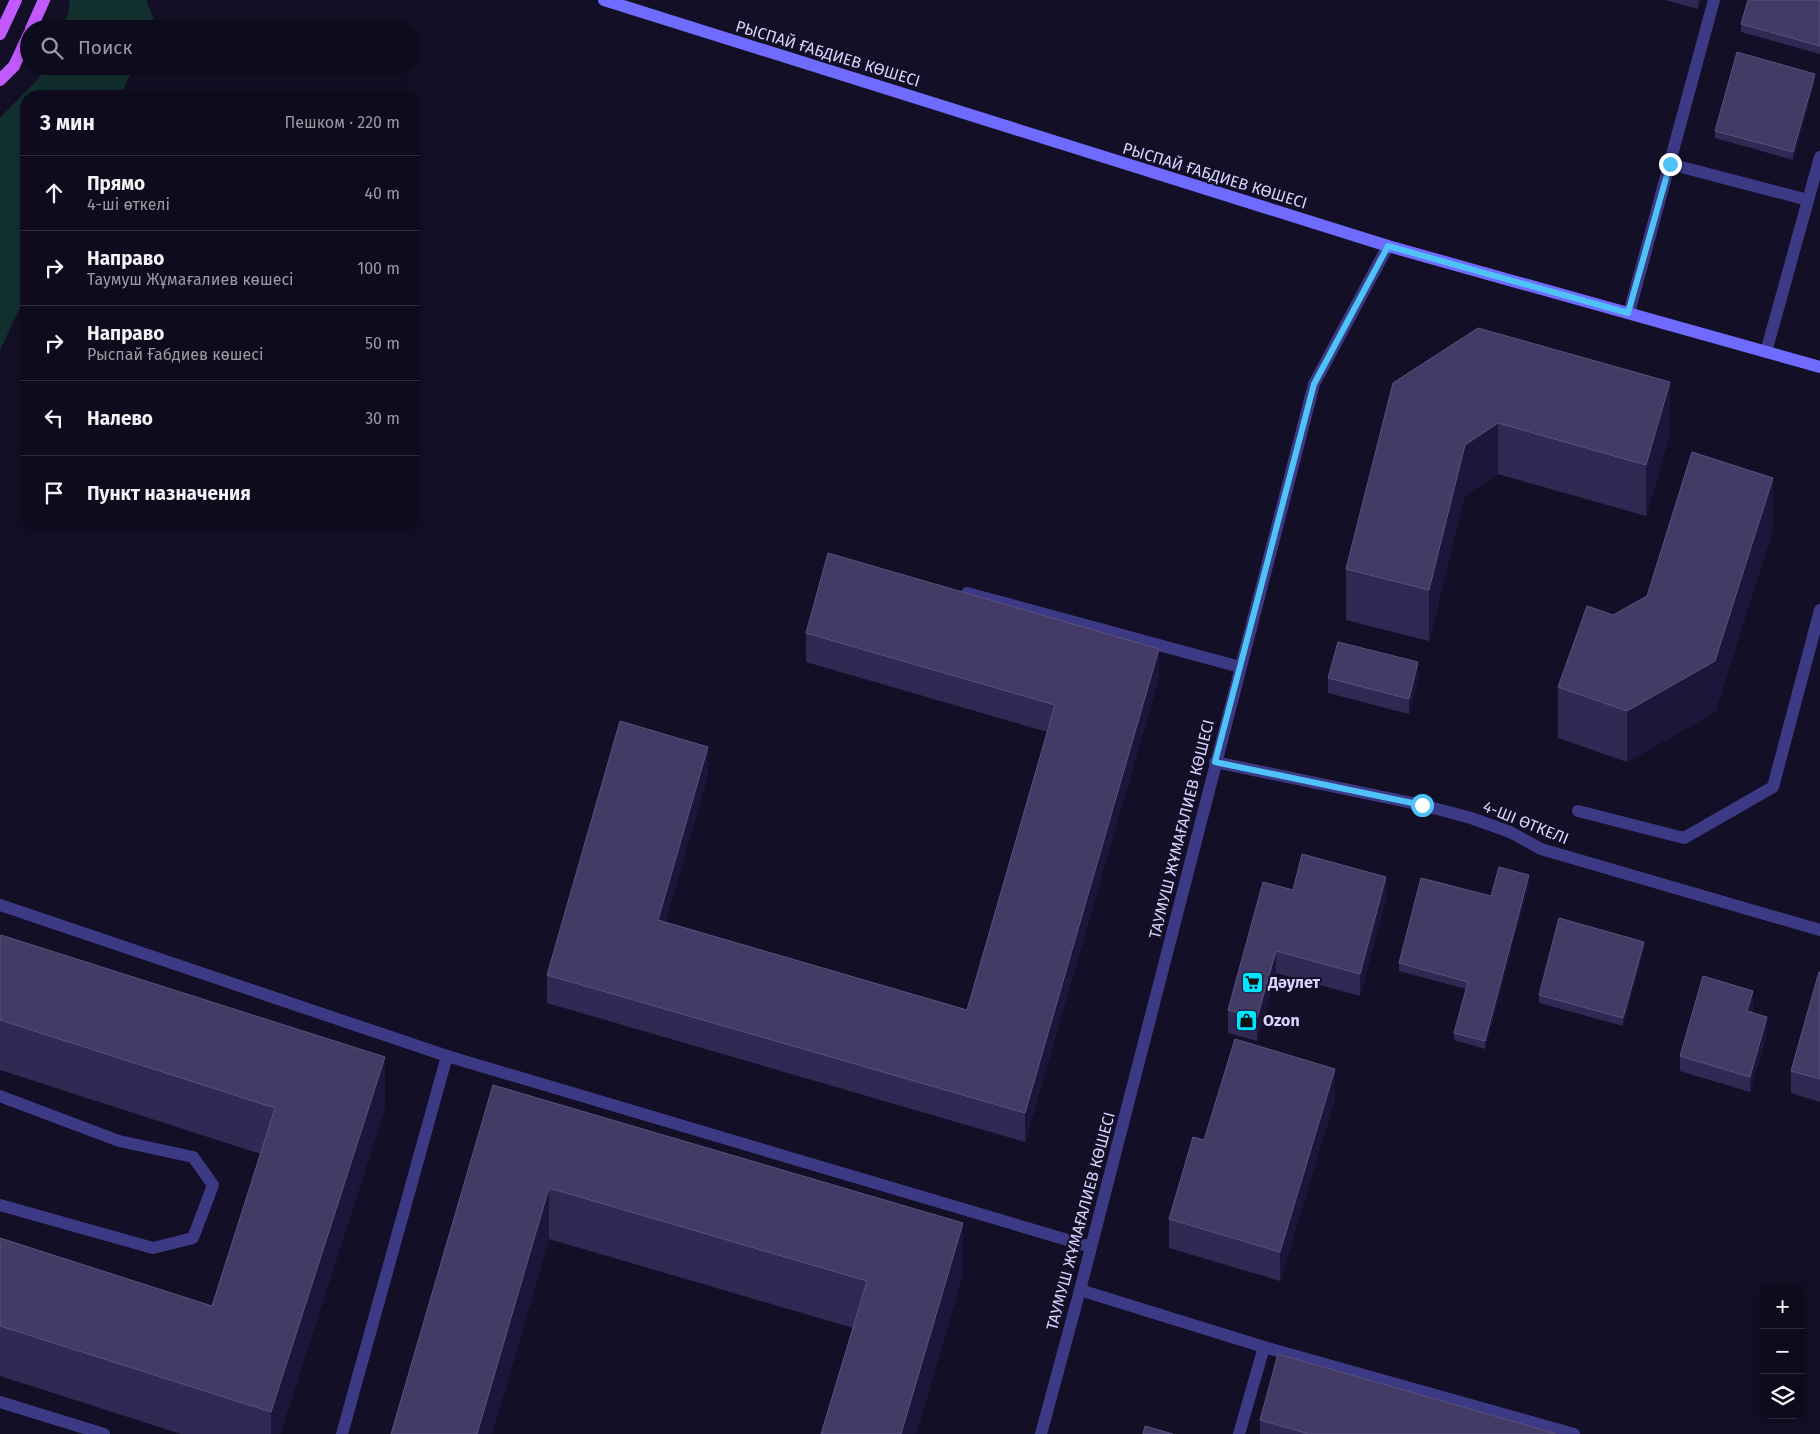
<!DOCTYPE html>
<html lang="ru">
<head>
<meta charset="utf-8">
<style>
  :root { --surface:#0e0b1c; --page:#1c1929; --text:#f1f3f6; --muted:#9b9ba3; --line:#2e2b3b }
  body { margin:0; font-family:"Fira Sans",sans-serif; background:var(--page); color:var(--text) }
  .controls { position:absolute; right:15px; bottom:15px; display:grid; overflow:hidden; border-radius:10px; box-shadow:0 2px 12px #0003 }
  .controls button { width:45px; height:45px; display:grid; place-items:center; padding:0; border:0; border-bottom:1px solid var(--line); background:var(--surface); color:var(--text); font:25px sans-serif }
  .stop { position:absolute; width:15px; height:15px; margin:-11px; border:4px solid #4fc3f7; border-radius:50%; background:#fff }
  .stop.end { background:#4fc3f7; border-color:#fff; box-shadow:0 1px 5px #0008 }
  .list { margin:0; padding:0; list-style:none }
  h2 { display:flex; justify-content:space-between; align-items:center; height:65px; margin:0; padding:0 20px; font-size:21px }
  h2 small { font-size:16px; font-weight:400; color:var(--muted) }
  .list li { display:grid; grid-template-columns:32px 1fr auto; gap:15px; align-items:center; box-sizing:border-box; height:75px; padding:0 20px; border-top:1px solid var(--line) }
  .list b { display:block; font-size:19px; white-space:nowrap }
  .list p { margin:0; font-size:16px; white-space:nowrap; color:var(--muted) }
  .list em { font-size:16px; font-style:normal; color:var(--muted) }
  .icon { flex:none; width:28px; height:28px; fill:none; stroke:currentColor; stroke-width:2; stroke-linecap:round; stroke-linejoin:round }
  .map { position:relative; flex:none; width:1820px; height:1434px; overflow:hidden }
  .search { position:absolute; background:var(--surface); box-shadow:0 2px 12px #0003; left:20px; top:20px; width:400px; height:55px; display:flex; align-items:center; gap:12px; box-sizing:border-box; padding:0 18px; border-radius:28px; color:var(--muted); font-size:19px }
  .panel { position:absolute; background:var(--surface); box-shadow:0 2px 12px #0003; left:20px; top:90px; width:400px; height:440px; border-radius:20px }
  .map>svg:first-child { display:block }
  .green { fill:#12302f }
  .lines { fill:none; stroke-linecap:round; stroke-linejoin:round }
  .lane { stroke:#3d3a85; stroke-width:12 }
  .street { stroke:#3d3a85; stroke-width:12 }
  .secondary { stroke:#6f6bff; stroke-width:12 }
  .primary { stroke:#c25bff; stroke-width:12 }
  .wall { fill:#312854 }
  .shaded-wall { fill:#1d163a }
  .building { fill:#433a66; stroke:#5a527e }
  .route { stroke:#4fc3f7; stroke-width:6 }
  .labels { text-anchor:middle; stroke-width:4; stroke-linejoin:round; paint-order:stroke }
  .street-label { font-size:16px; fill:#d9d4ff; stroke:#130f26 }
  .poi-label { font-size:16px; font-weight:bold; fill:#d9d4ff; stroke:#130f26; text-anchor:start }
</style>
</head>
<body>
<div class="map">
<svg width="1820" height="1434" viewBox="0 0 1820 1434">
  <rect width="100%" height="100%" fill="#130f26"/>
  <g class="green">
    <path d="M70,0H146L155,22L152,29H61L68,14Z"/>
    <path d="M44,66H134L120,96H26V295L0,350V118L38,79Z"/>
  </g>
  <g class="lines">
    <g class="lane">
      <path d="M1670,164L1808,200"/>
      <path d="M1629,313L1714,0"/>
      <path d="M1766,352L1820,157"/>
      <path d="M967,593L1240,667"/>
      <path d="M1578,811L1684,838L1773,787L1820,610"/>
      <path d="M0,905L447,1056L342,1434"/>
      <path d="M0,1096L119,1141L193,1157L213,1185L193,1238L153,1248L0,1205"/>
      <path d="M0,1402L104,1434"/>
    </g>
    <g class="street">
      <path d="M1215,762L1422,805L1471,818L1510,832L1541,849L1820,930"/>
      <path d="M447,1056L1091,1247"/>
      <path d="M1080,1290L1264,1347"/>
      <path d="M1041,1434L1080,1290L1314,384L1388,246"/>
      <path d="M1239,1434L1264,1347L1574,1434"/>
    </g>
    <path class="secondary" d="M604,0L1388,246L1820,367"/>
    <g class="primary">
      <path d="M31,29L44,0"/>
      <path d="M0,34L16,0"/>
      <path d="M0,80L14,66L29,34"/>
    </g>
  </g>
  <g class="wall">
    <path d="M1665,0H1701L1698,9Z"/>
    <path d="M1820,0V54L1741,32V24Z"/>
    <path d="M1815,81L1793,160L1715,138V131Z"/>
    <path d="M1478,328L1670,433L1646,516L1498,474L1465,495L1429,641L1346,620V569Z"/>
    <path d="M1773,529L1715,712L1627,762L1558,738V687L1613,615Z"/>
    <path d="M806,633L1159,677L1025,1142L547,1003V975L708,775L665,922L967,1010L1047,732L806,662Z"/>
    <path d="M1328,678H1418L1409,714L1328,693Z"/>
    <path d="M1529,883L1485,1049L1454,1040V1033L1466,989L1399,971V963L1491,896Z"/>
    <path d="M1293,890L1386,899L1360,996L1276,973L1257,1041L1228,1033V1010Z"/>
    <path d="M0,937L385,1108L280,1434H181L0,1376V1238L212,1306L261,1154L0,1070Z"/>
    <path d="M1644,949L1623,1026L1539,1003V995Z"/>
    <path d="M1820,972V1102L1791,1093V1071Z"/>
    <path d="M1753,1006L1752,1012L1767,1032L1750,1092L1680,1071V1056Z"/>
    <path d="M493,1085L963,1274L916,1434H821L853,1328L549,1239L492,1434H391Z"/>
    <path d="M1335,1098L1280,1281L1169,1248V1219L1204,1140Z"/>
    <path d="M1260,1420L1557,1434H1260Z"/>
  </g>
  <g class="shaded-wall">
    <path d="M1699,0H1701L1698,9V2Z"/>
    <path d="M1815,74V81L1793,160V152Z"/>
    <path d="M1670,382V433L1646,516V465Z"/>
    <path d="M1498,423V474L1465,495L1429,641V590L1465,445Z"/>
    <path d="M1773,478V529L1715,712L1627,762V711Z"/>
    <path d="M1159,649V677L1025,1142V1113Z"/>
    <path d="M1418,662V678L1409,714V699Z"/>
    <path d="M708,747V775L658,949V920Z"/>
    <path d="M1529,875V883L1485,1049V1041Z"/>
    <path d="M1386,877V899L1360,996V974Z"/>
    <path d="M1644,942V949L1623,1026V1018Z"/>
    <path d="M1276,951V973L1257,1041V1018Z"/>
    <path d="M1753,991V1006L1747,1026V1011Z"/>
    <path d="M1767,1017V1032L1750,1092V1077Z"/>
    <path d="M385,1057V1108L280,1434H271V1412Z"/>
    <path d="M1335,1069V1098L1280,1281V1252Z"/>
    <path d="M549,1188V1239L492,1434H477Z"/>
    <path d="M963,1223V1274L916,1434H901Z"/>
  </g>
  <g class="building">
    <path d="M1748,0H1820V46L1741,24Z"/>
    <path d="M1737,52L1815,74L1793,152L1715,131Z"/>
    <path d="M1478,328L1670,382L1646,465L1498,423L1465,445L1429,590L1346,569L1393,383Z"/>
    <path d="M1692,452L1773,478L1715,661L1627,711L1558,687L1587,606L1613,615L1647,596Z"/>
    <path d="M828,553L1159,649L1025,1113L547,975L620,721L708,747L658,920L967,1010L1055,705L806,633Z"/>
    <path d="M1338,642L1418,662L1409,699L1328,678Z"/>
    <path d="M1302,854L1386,877L1360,974L1276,951L1257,1018L1228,1010L1263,882L1293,890Z"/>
    <path d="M1499,867L1529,875L1485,1041L1454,1033L1468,982L1399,963L1421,878L1491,896Z"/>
    <path d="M1559,918L1644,942L1623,1018L1539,995Z"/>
    <path d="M1,935L385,1057L271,1412L0,1326V1238L212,1306L275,1108L0,1020V937Z"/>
    <path d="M1819,972H1820V1079L1791,1071Z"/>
    <path d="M1703,976L1753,991L1747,1011L1767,1017L1750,1077L1680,1056Z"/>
    <path d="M1235,1039L1335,1069L1280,1252L1169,1219L1193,1137L1204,1140Z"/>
    <path d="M493,1085L963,1223L901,1434H821L867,1281L549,1188L477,1434H391Z"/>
    <path d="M1278,1354L1557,1434H1309L1260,1420Z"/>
    <path d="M1145,1426L1173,1434H1143Z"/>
  </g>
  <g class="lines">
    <path class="route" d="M1422,805L1215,762L1314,384L1388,246L1628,313L1670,164"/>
  </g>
  <defs>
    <symbol id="supermarket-square" viewBox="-11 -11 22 22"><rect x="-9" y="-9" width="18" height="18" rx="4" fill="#00e5ff" stroke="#130f26"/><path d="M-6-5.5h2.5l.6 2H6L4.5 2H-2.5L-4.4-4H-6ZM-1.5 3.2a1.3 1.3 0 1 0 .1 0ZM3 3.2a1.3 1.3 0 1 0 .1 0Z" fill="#111"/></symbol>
    <symbol id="shop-square" viewBox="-11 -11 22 22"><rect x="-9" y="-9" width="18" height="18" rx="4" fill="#00e5ff" stroke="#130f26"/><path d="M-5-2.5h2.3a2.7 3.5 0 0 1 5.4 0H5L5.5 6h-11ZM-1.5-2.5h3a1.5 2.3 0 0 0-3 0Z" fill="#111"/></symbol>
  </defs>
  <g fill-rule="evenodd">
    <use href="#supermarket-square" x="1240" y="970" width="25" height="25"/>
    <use href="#shop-square" x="1234" y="1008" width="25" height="25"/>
  </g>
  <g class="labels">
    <g class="street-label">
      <text transform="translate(828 53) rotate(17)" y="6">РЫСПАЙ ҒАБДИЕВ КӨШЕСІ</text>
      <text transform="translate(1215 175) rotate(17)" y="6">РЫСПАЙ ҒАБДИЕВ КӨШЕСІ</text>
      <text transform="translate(1526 822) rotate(22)" y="6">4-ШІ ӨТКЕЛІ</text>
      <text transform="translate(1181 829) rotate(-76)" y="6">ТАУМУШ ЖҰМАҒАЛИЕВ КӨШЕСІ</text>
      <text transform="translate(1080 1221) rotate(-75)" y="6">ТАУМУШ ЖҰМАҒАЛИЕВ КӨШЕСІ</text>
    </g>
    <g class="poi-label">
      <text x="1268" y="988">Дәулет</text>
      <text x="1263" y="1026">Ozon</text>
    </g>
  </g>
</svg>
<div class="controls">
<button>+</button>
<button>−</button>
<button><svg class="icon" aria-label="layers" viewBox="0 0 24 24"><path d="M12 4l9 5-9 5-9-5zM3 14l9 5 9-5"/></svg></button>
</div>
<div class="stop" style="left:1422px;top:805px"></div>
<div class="stop end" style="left:1670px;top:164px"></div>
<div class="search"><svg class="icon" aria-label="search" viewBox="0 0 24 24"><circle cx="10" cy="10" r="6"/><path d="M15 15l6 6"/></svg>Поиск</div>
<section class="panel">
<h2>3 мин<small>Пешком · 220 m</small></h2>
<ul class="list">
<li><svg class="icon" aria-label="ahead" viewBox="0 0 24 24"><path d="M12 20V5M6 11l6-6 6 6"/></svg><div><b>Прямо</b><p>4-ші өткелі</p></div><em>40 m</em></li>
<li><svg class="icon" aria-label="right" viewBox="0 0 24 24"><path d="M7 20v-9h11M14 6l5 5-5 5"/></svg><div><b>Направо</b><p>Таумуш Жұмағалиев көшесі</p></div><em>100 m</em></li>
<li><svg class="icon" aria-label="right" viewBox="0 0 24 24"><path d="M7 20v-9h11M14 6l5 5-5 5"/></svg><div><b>Направо</b><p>Рыспай Ғабдиев көшесі</p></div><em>50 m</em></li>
<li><svg class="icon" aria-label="left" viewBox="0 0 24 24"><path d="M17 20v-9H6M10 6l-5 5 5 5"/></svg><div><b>Налево</b></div><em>30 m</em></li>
<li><svg class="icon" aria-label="arrive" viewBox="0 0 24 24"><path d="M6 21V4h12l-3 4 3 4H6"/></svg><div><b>Пункт назначения</b></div></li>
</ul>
</section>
</div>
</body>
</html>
